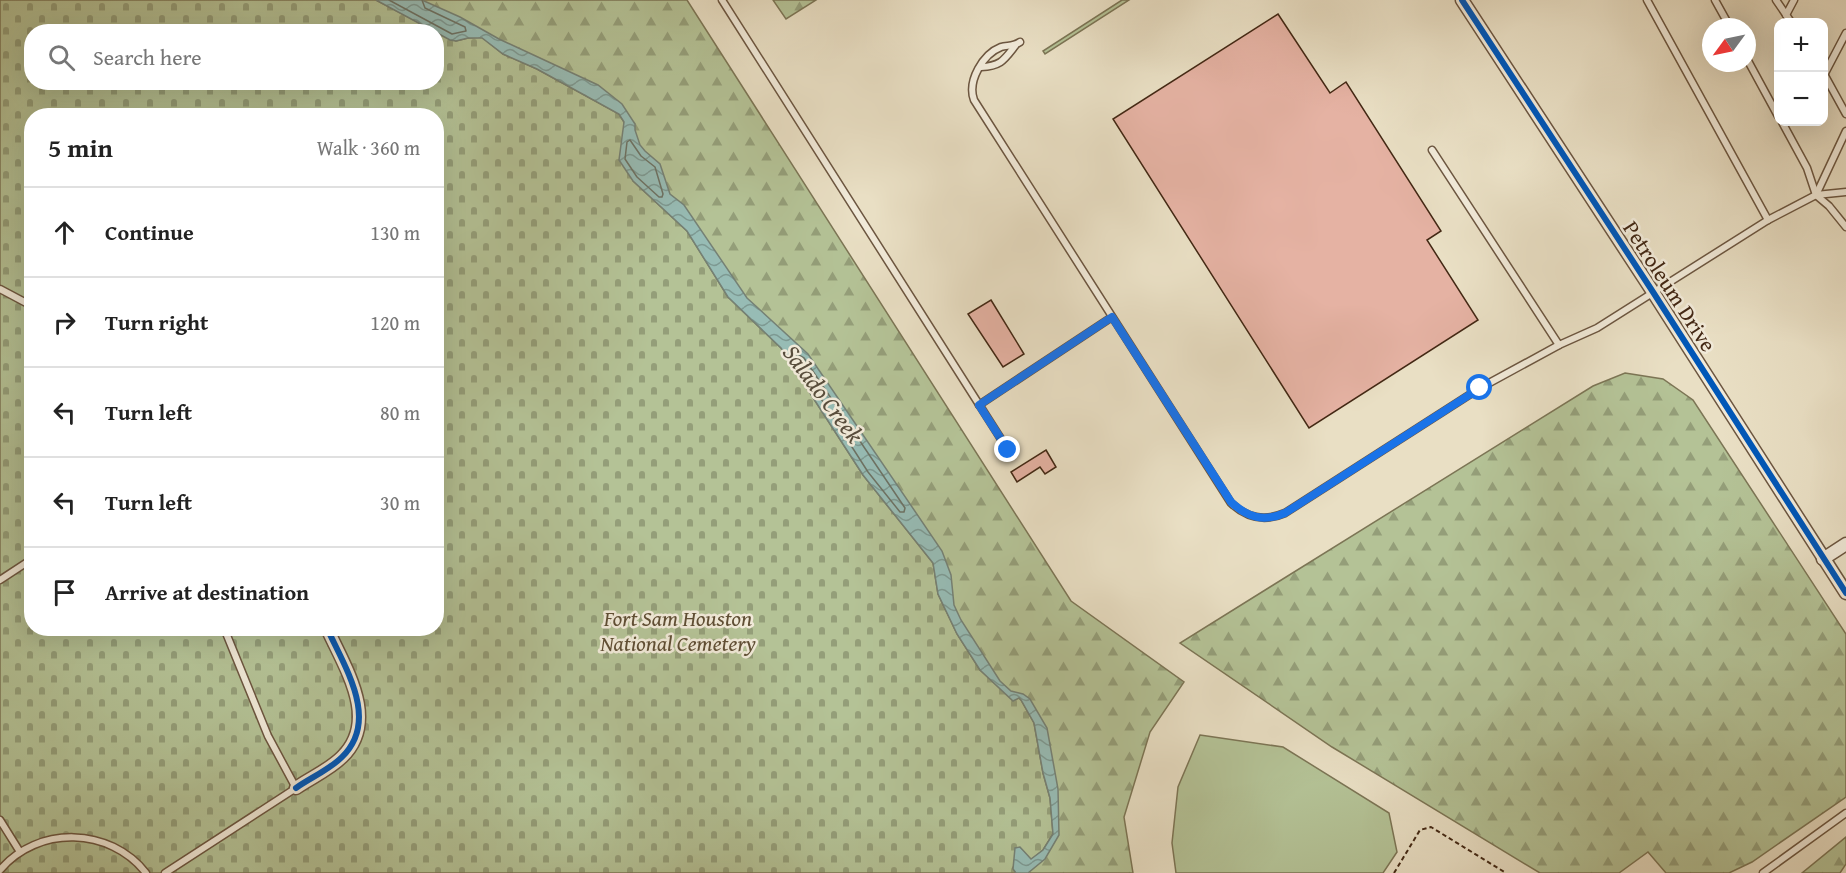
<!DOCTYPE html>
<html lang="en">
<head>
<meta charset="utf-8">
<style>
  :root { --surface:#fff; --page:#f2f2f2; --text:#222; --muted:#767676; --line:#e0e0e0 }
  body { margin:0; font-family:"Gentium Book Plus",serif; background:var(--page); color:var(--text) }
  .controls { position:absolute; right:18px; top:18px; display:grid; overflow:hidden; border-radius:12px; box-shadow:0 6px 24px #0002 }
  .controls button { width:54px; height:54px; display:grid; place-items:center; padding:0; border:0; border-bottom:2px solid var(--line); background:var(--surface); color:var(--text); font:30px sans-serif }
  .compass { position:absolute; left:1702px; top:18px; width:54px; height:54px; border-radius:50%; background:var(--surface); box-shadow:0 6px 24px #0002; rotate:237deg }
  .stop { position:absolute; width:18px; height:18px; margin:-14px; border:4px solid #1a73e8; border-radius:50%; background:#fff }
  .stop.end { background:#1a73e8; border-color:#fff; box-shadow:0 2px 6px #0008 }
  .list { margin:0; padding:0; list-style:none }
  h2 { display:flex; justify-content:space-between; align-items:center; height:78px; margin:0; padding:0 24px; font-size:26px }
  h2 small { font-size:20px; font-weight:400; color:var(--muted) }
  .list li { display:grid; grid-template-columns:39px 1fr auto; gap:18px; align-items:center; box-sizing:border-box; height:90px; padding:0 24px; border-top:2px solid var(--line) }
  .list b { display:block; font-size:22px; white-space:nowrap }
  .list em { font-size:20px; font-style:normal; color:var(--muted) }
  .icon { flex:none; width:33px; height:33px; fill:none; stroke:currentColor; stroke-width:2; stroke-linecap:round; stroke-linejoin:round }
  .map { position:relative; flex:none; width:1846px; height:873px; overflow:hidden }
  .search { position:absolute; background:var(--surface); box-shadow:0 6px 24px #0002; left:24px; top:24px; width:420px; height:66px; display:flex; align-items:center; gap:15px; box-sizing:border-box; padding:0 21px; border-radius:24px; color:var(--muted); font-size:22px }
  .panel { position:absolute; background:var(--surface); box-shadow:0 6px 24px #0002; left:24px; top:108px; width:420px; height:528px; border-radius:24px }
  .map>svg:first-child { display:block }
  .grass { fill:#b4c296; stroke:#7c7555; stroke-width:1.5 }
  .forest { fill:url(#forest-firs); stroke:#7c7555; stroke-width:1.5; fill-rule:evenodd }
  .cemetery { fill:url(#cemetery-stones); stroke:#7c7555; stroke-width:1.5; fill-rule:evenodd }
  .water { fill:url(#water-waves); stroke:#758175; stroke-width:1.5 }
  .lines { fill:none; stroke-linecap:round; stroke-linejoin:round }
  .shore { stroke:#6d7264; stroke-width:1.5 }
  .building { fill:#e5b2a3; stroke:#432814; stroke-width:1.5 }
  .service-casing { stroke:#6c5640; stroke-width:9 }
  .minor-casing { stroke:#6c5640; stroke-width:15 }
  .path { stroke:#432814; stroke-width:2; stroke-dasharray:4.5 3; stroke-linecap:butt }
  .service { stroke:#f1ead9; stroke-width:6 }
  .minor { stroke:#f1ead9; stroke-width:12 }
  .cycleway-casing { stroke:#f1ead9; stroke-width:10 }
  .cycleway { stroke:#0057b8; stroke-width:6 }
  .route { stroke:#1a73e8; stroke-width:8 }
  .labels { text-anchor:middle; stroke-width:5; stroke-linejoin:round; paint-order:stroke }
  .street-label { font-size:22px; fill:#432814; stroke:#f1ead9 }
  .park-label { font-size:22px; font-style:italic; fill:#5f4e34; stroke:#f1ead9 }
  .water-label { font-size:24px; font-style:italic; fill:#584d3c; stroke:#f1ead9 }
</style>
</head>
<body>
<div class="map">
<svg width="1846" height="873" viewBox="0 0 1846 873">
  <defs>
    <pattern id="forest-firs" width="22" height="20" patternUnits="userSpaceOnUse" patternTransform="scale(1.5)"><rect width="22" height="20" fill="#b4c296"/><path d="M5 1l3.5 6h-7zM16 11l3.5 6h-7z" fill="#949e79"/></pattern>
    <pattern id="cemetery-stones" width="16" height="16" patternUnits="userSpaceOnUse" patternTransform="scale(1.5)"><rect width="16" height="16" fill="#b4c296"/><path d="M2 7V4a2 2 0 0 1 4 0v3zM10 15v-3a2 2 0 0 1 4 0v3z" fill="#949e79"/></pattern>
    <pattern id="water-waves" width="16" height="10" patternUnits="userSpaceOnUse" patternTransform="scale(1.5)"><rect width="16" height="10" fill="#97bcb5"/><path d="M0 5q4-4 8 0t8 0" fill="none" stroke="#7d9992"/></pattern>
  </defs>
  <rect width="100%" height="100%" fill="#e9dfc4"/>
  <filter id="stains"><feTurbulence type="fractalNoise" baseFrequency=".00333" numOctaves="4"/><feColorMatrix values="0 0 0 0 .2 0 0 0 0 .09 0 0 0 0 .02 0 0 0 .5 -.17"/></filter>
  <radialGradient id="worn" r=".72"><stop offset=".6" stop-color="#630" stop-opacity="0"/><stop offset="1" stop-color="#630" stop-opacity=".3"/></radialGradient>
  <g class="grass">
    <path d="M1122,0H1129L1045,54L1043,51Z"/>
    <path d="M1200,735L1283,747L1389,813L1397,852L1383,873H1176L1172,843L1178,787Z"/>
  </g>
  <g class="forest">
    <path d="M0,0H687L1071,601L1184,682L1150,732L1124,817L1133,873H509L436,628V116H32ZM32,32H436V82H32Z"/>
    <path d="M773,0H816L786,19Z"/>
    <path d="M1625,373L1663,379L1693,400L1846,634V797L1752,862L1729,873H1666L1648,852L1619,873H1540L1332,747L1180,643L1593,386Z"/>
    <path d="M1846,837V864L1840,873H1802Z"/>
  </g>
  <path class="cemetery" d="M0,0H376L435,31L32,32V82H436L437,32L456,41L468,38L482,37L503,54L537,69L619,114L624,122L633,181L687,231L728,297L781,348L863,475L933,563L938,594L957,634L980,670L1013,700L1019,698L1021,700L1034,723L1043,773L1050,798L1053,834L1043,850L1031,860L1020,848L1013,868L1016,873H0ZM32,116H436V628H32Z"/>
  <path class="water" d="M376,0H422L460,17L499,39L598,85L622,104L635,124V130L640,145L645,151L660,164L670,194L684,205L747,298L808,354L942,551L951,575L954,605L961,620L1000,681L1011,691L1023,694L1030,699L1047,728L1058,789L1059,835L1045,859L1028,873H1016L1013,869L1015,848L1020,847L1031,859L1043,850L1053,834L1050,798L1043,773L1034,723L1021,700L1019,698L1013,701L980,670L957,634L938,594L933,563L863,475L781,348L728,297L687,231L633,181L619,160L624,122L619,114L537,69L503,54L482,38H468L456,41L450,40Z"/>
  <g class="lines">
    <g class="shore">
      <path d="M389,0L452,34L466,31L465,27L425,8L422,0"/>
      <path d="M630,140L641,156L655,167L663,194L662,197H659L637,177L625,159L627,142Z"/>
      <path d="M797,354L804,358L905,508L904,512H900L868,472L795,358Z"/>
    </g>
  </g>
  <g class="building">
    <path d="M1278,14L1330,93L1346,82L1441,231L1427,240L1478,320L1309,428L1113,119Z"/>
    <path d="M991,300L1024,354L1003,367L968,314Z"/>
    <path d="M1046,450L1056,467L1045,474L1040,467L1017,482L1011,472Z"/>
  </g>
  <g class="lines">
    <defs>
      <g id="service">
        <path d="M722,0L1008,450"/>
        <path d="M1647,0L1768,220"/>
        <path d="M1715,0L1730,27"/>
        <path d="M1776,0L1791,22"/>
        <path d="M1786,15L1794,0"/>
        <path d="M1020,42C1013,47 1007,45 1001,47C983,54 967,81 974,100L1231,503C1247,518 1264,522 1285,513L1480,388L1559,345L1597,328L1768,220L1816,195L1846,192"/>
        <path d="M1747,59L1778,116"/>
        <path d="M981,67C1001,66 1004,60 1015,46"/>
        <path d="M1824,74L1846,114"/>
        <path d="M1824,75L1846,33"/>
        <path d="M1782,122L1807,168L1816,195L1829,206L1846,227"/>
        <path d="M1432,150L1559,345"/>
        <path d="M1816,195L1846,131"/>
        <path d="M0,289L32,306"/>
        <path d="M979,405L1112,317"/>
        <path d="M0,580L32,559"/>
        <path d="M0,820L20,852"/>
        <path d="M0,870C38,825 110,827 146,873"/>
        <path d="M165,873L296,788L268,736L224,628"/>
        <path d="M1763,873L1846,813"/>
      </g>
      <g id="minor">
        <path d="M1462,0L1653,292L1846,593"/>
        <path d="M1823,559L1846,544"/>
        <path d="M296,788C310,778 329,770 342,757C380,720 345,668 327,628"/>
      </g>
    </defs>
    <use href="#service" class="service-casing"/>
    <use href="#minor" class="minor-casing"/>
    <path class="path" d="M1394,873L1420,830L1431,827L1506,873"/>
    <use href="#service" class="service"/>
    <use href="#minor" class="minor"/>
    <defs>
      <g id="cycleway">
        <path d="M1462,0L1653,292L1846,593"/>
        <path d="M296,788C310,778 329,770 342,757C380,720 345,668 327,628"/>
      </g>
    </defs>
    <use href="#cycleway" class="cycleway-casing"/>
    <use href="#cycleway" class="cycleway"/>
  </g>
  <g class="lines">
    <path class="route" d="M1008,450L979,405L1112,317L1231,502C1248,518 1264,522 1285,513L1480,388"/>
  </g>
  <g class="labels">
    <g class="street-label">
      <text transform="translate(1670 286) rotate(57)" y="8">Petroleum Drive</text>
    </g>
    <g class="park-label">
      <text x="678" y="626">Fort Sam Houston<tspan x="678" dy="25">National Cemetery</tspan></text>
    </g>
    <g class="water-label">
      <text transform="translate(823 394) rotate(53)" y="8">Salado Creek</text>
    </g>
  </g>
  <rect width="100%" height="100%" filter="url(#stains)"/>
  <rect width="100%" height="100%" fill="url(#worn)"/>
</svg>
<div class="controls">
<button>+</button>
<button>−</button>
</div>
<svg class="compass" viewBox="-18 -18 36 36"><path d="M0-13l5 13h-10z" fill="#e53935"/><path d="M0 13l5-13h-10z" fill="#767676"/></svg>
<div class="stop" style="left:1480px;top:388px"></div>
<div class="stop end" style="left:1008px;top:450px"></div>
<div class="search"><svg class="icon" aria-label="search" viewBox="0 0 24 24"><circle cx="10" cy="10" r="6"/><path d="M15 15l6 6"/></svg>Search here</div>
<section class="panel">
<h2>5 min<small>Walk · 360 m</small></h2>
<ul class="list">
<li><svg class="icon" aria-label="ahead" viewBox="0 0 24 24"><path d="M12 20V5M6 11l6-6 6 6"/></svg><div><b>Continue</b></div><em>130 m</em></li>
<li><svg class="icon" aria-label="right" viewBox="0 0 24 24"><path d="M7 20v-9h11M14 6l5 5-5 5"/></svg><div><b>Turn right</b></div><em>120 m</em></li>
<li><svg class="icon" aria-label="left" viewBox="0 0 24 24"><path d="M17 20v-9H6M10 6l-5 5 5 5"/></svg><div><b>Turn left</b></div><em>80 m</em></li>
<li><svg class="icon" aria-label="left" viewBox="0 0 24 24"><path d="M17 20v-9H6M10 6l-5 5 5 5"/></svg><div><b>Turn left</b></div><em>30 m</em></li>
<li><svg class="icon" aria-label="arrive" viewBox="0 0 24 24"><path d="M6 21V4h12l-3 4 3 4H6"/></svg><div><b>Arrive at destination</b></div></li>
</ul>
</section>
</div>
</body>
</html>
